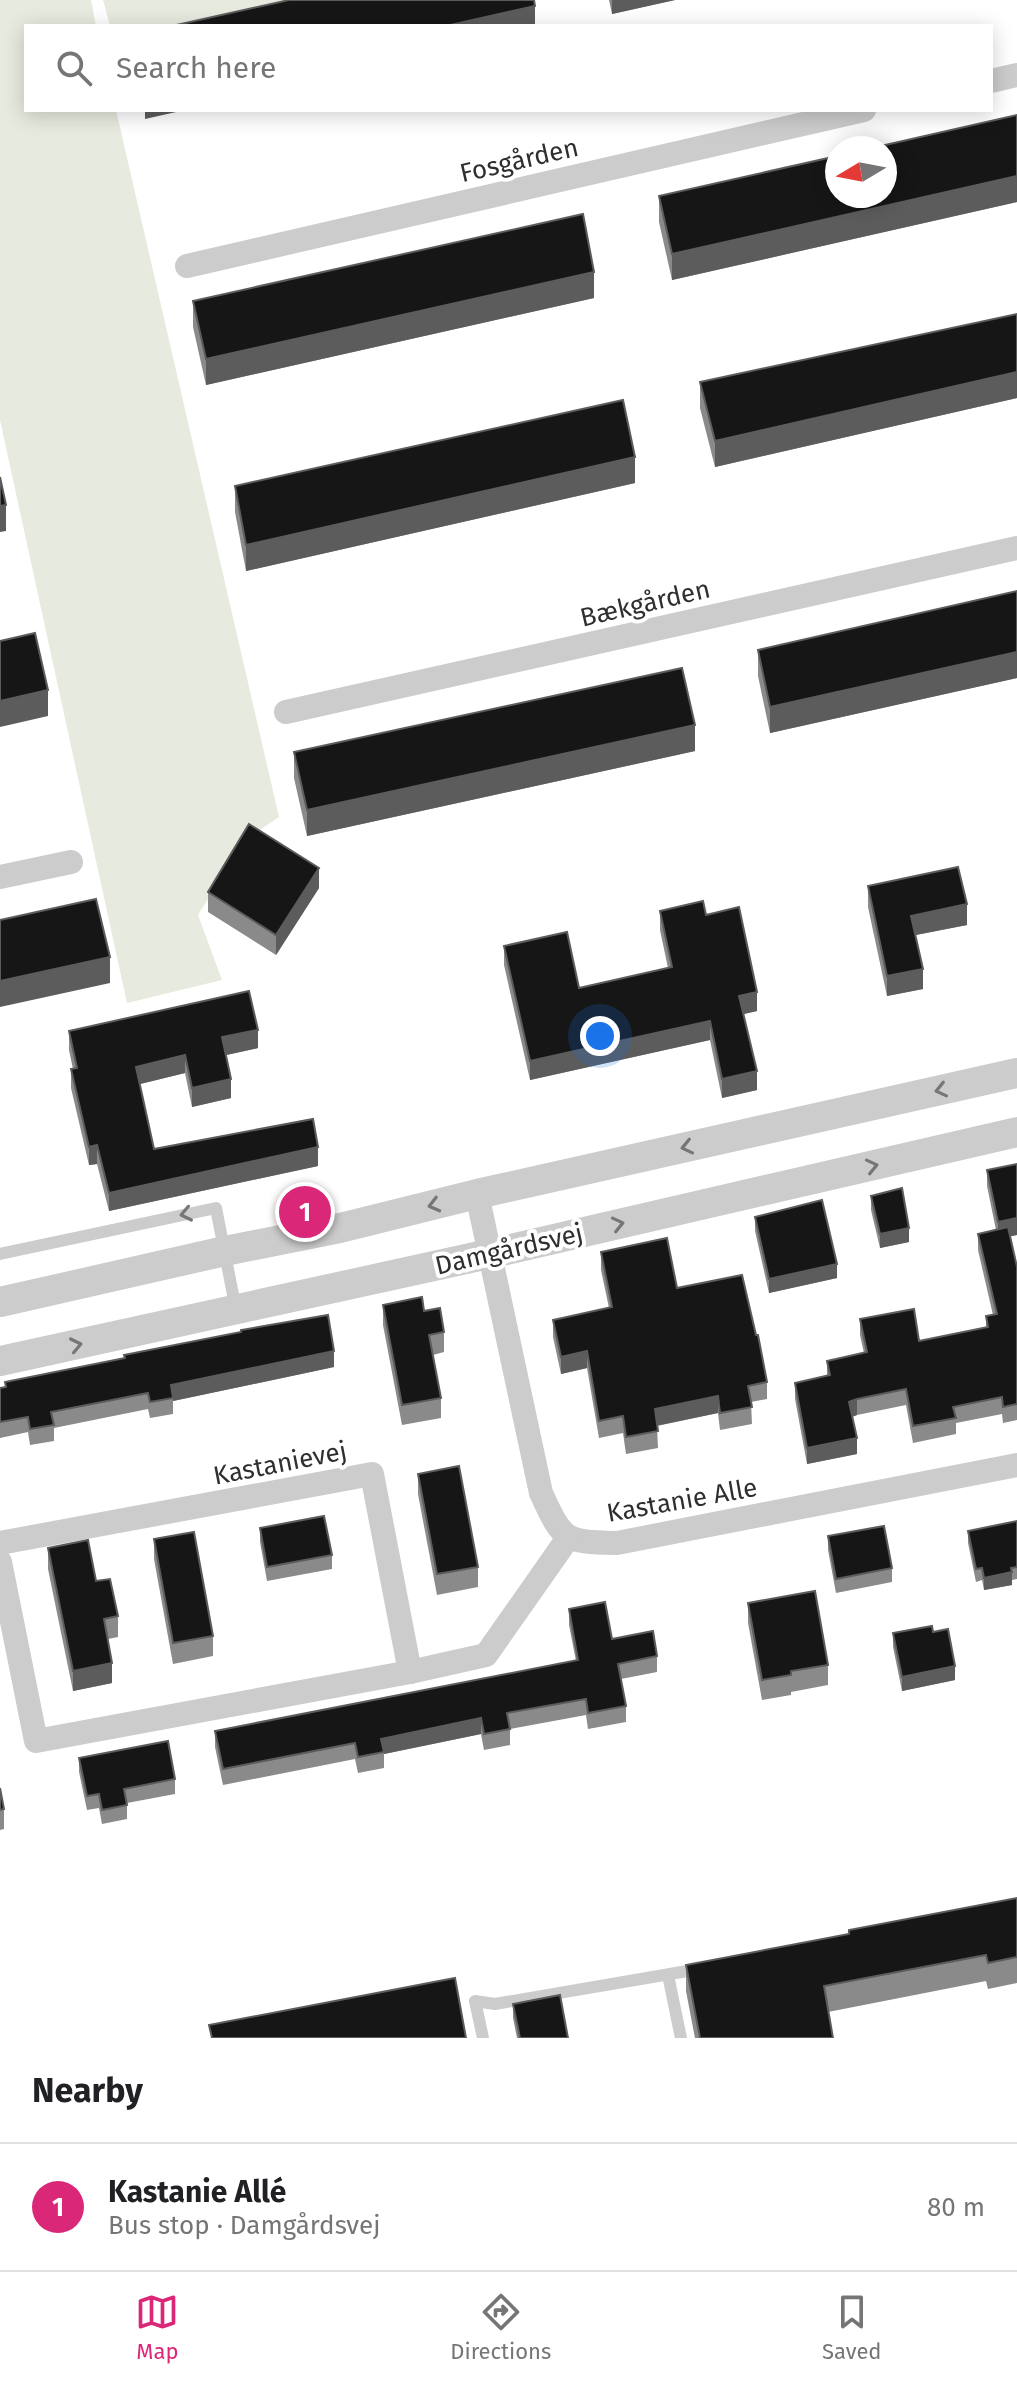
<!DOCTYPE html>
<html lang="en">
<head>
<meta charset="utf-8">
<style>
  :root { --surface:#fff; --page:#f6f6f6; --text:#202124; --muted:#757577; --line:#e0e0e0; --accent:#db2777 }
  body { margin:0; font-family:"Fira Sans",sans-serif; background:var(--page); color:var(--text) }
  .compass { position:absolute; left:825px; top:136px; width:72px; height:72px; border-radius:50%; background:var(--surface); box-shadow:0 4px 20px #0003; rotate:260deg }
  .you { position:absolute; left:600px; top:1036px; width:28px; height:28px; margin:-20px; border:6px solid #fff; border-radius:50%; background:#1a73e8; box-shadow:0 0 0 12px #1a73e833 }
  .badge { display:grid; place-items:center; width:52px; height:52px; border-radius:50%; background:var(--accent); color:#fff; font-size:26px; font-weight:700 }
  .pin { position:absolute; translate:-50% -50%; border:4px solid #fff; box-shadow:0 2px 8px #0006 }
  .list { margin:0; padding:0; list-style:none }
  h2 { display:flex; justify-content:space-between; align-items:center; height:104px; margin:0; padding:0 32px; font-size:34px }
  h2 small { font-size:26px; font-weight:400; color:var(--muted) }
  .list li { display:grid; grid-template-columns:52px 1fr auto; gap:24px; align-items:center; box-sizing:border-box; height:128px; padding:0 32px; border-top:2px solid var(--line) }
  .list b { display:block; font-size:30px; white-space:nowrap }
  .list p { margin:0; font-size:26px; white-space:nowrap; color:var(--muted) }
  .list em { font-size:26px; font-style:normal; color:var(--muted) }
  .icon { flex:none; width:44px; height:44px; fill:none; stroke:currentColor; stroke-width:2; stroke-linecap:round; stroke-linejoin:round }
  .map { position:relative; flex:none; width:1017px; height:2038px; overflow:hidden }
  .search { position:absolute; background:var(--surface); box-shadow:0 4px 20px #0003; left:24px; right:24px; top:24px; height:88px; display:flex; align-items:center; gap:20px; box-sizing:border-box; padding:0 28px; border-radius:0px; color:var(--muted); font-size:30px }
  .sheet { height:232px; background:var(--surface) }
  nav { display:flex; justify-content:space-around; align-items:center; box-sizing:border-box; height:112px; border-top:2px solid var(--line); background:var(--surface); font-size:22px; color:var(--muted) }
  nav a { display:grid; justify-items:center; gap:4px }
  nav .on { color:var(--accent) }
  .map>svg:first-child { display:block }
  .green { fill:#e7eade }
  .lines { fill:none; stroke-linecap:round; stroke-linejoin:round }
  .service { stroke:#ccc; stroke-width:12 }
  .minor { stroke:#ccc; stroke-width:24 }
  .tertiary { stroke:#ccc; stroke-width:30 }
  .wall { fill:#8a8a8a }
  .shaded-wall { fill:#5c5c5c }
  .building { fill:#161616; stroke:#5c5c5c; stroke-width:2 }
  .oneway { stroke:#767676 }
  .labels { text-anchor:middle; stroke-width:8; stroke-linejoin:round; paint-order:stroke }
  .street-label { font-size:26px; fill:#2f2f2f; stroke:#fff }
</style>
</head>
<body>
<div class="map">
<svg width="1017" height="2038" viewBox="0 0 1017 2038">
  <rect width="100%" height="100%" fill="#fff"/>
  <g class="green">
    <path d="M0,0H91L96,26H26V110H116L279,817L246,839L198,915L222,980L127,1003L0,420Z"/>
    <path d="M103,0H339L220,26H110Z"/>
  </g>
  <g class="lines">
    <g class="service">
      <path d="M0,1254L216,1208L236,1310"/>
      <path d="M668,1975L681,2038"/>
      <path d="M483,2038L475,2001L495,2004L699,1969"/>
    </g>
    <g class="minor">
      <path d="M991,81L1017,75"/>
      <path d="M187,266L864,110"/>
      <path d="M286,712L1017,548"/>
      <path d="M0,877L71,862"/>
      <path d="M477,1194L541,1493C563,1541 564,1542 617,1543L1017,1465"/>
      <path d="M0,1543L372,1474L410,1672"/>
      <path d="M0,1562L36,1741L410,1672L486,1655L568,1538"/>
    </g>
    <g class="tertiary">
      <path d="M0,1302L225,1251L340,1228L477,1194L1017,1073"/>
      <path d="M0,1361L489,1254L1017,1132"/>
    </g>
  </g>
  <g class="wall">
    <path d="M609,0H675L612,14Z"/>
    <path d="M1017,115V202L672,280L659,222V196Z"/>
    <path d="M594,298L206,385L193,327V301Z"/>
    <path d="M1017,314V398L715,467L700,408V382Z"/>
    <path d="M635,483L246,571L235,512V486Z"/>
    <path d="M1017,591V678L770,733L758,676V650Z"/>
    <path d="M695,751L307,836L294,778V752Z"/>
    <path d="M868,886L967,925L915,935L923,989L887,996L868,907Z"/>
    <path d="M319,888L276,955L208,912V892Z"/>
    <path d="M660,911L706,915L757,1011L744,1014L757,1090L722,1098L710,1040L530,1080L504,965V946L579,988L668,968L660,930Z"/>
    <path d="M69,1031L258,1048L226,1055L231,1098L192,1107L185,1073L140,1084L154,1149L318,1166L109,1211L97,1164L89,1165L71,1088V1069H73L69,1050Z"/>
    <path d="M1017,1164V1235L1010,1236L1017,1267V1420L1003,1423L1002,1414L956,1423V1434L913,1443L906,1405L857,1415L852,1417L857,1454L807,1464L795,1399V1383L827,1376V1361L864,1353L860,1335V1319L919,1341L986,1328V1316L993,1315L978,1250V1234L996,1230L987,1186V1170Z"/>
    <path d="M871,1196L909,1242L880,1248L871,1210Z"/>
    <path d="M755,1217L837,1278L769,1293L755,1231Z"/>
    <path d="M601,1252L677,1288L767,1382V1399L751,1402L752,1424L720,1430L718,1413L657,1426L658,1448L626,1454L623,1433L599,1438L587,1368L561,1374L553,1337V1320L609,1308L601,1270Z"/>
    <path d="M383,1305L424,1311L444,1332V1352L433,1355L441,1398V1418L402,1425L383,1325Z"/>
    <path d="M334,1367L173,1401V1414L150,1418L148,1409L54,1428V1441L30,1445L28,1432L0,1438V1388H5V1382Z"/>
    <path d="M418,1474L478,1567V1587L437,1595L418,1494Z"/>
    <path d="M1017,1521V1579L1012,1580V1585L984,1590L982,1580L976,1582L968,1543V1531Z"/>
    <path d="M260,1528L332,1555V1569L267,1581L260,1542Z"/>
    <path d="M828,1536L892,1568V1582L836,1593L828,1550Z"/>
    <path d="M154,1539L213,1636V1656L173,1664L154,1559Z"/>
    <path d="M48,1548L96,1581L118,1616V1637L108,1639L112,1683L73,1691L48,1569Z"/>
    <path d="M748,1603L828,1665V1685L791,1692V1695L762,1700L748,1623Z"/>
    <path d="M569,1609L612,1639L657,1656V1672L621,1679L626,1706V1722L588,1729L586,1715L510,1729V1745L484,1750L481,1734L384,1754V1768L358,1773L355,1759L223,1785L215,1747V1731L576,1661L569,1625Z"/>
    <path d="M933,1632L955,1680L902,1691L893,1647V1633Z"/>
    <path d="M79,1758L175,1779V1794L127,1803V1819L102,1824L99,1808L87,1810L79,1772Z"/>
    <path d="M0,1788L4,1809V1829L0,1830Z"/>
    <path d="M1017,1898V1983L988,1989L986,1981L828,2012L833,2038H695L686,1991V1965L849,1934Z"/>
    <path d="M513,2004L568,2038H517L513,2018Z"/>
  </g>
  <g class="shaded-wall">
    <path d="M612,0H675L612,14Z"/>
    <path d="M535,6V26H446Z"/>
    <path d="M145,110H185L145,119Z"/>
    <path d="M1017,176V202L672,280V254Z"/>
    <path d="M594,272V298L206,385V359Z"/>
    <path d="M1017,372V398L715,467V441Z"/>
    <path d="M635,457V483L246,571V545Z"/>
    <path d="M6,505V531L0,532V506Z"/>
    <path d="M1017,652V678L770,733V707Z"/>
    <path d="M48,690V716L0,727V701Z"/>
    <path d="M695,725V751L307,836V810Z"/>
    <path d="M319,868V888L276,955V935Z"/>
    <path d="M967,904V925L911,936V916Z"/>
    <path d="M110,957V983L0,1007V981Z"/>
    <path d="M923,969V989L887,996V976Z"/>
    <path d="M757,992V1011L739,1015V996Z"/>
    <path d="M710,1021V1040L530,1080V1061Z"/>
    <path d="M258,1030V1048L222,1056V1037Z"/>
    <path d="M185,1055V1073L136,1085V1067Z"/>
    <path d="M757,1071V1090L722,1098V1079Z"/>
    <path d="M231,1079V1098L192,1107V1088Z"/>
    <path d="M97,1145V1164L89,1165V1147Z"/>
    <path d="M318,1147V1166L109,1211V1193Z"/>
    <path d="M1017,1218V1235L998,1239V1222Z"/>
    <path d="M909,1228V1242L880,1248V1234Z"/>
    <path d="M837,1264V1278L769,1293V1279Z"/>
    <path d="M334,1351V1367L173,1401L171,1385Z"/>
    <path d="M587,1351V1368L561,1374V1357Z"/>
    <path d="M718,1396V1413L655,1426V1409Z"/>
    <path d="M857,1399V1415L849,1418V1402Z"/>
    <path d="M857,1438V1454L807,1464V1448Z"/>
    <path d="M1012,1572V1585L984,1590V1578Z"/>
    <path d="M112,1663V1683L73,1691V1671Z"/>
    <path d="M955,1666V1680L902,1691V1677Z"/>
    <path d="M481,1718V1734L384,1754L381,1739Z"/>
  </g>
  <g class="building">
    <path d="M289,0H534L535,6L446,26H172Z"/>
    <path d="M1017,115V176L672,254L659,196L837,156V196H885V148H872Z"/>
    <path d="M583,214L594,272L206,359L193,301Z"/>
    <path d="M1017,314V372L715,441L700,382Z"/>
    <path d="M623,400L635,457L246,545L235,486Z"/>
    <path d="M0,477L6,505L0,506Z"/>
    <path d="M1017,591V652L770,707L758,650Z"/>
    <path d="M35,633L48,690L0,701V641Z"/>
    <path d="M682,668L695,725L307,810L294,752Z"/>
    <path d="M249,824L319,868L276,935L208,892Z"/>
    <path d="M958,867L967,904L911,916L923,969L887,976L868,886Z"/>
    <path d="M96,899L110,957L0,981V920Z"/>
    <path d="M703,901L706,915L739,907L757,992L739,996L757,1071L722,1079L710,1021L530,1061L504,946L567,932L579,988L672,967L660,911Z"/>
    <path d="M249,991L258,1030L222,1037L231,1079L192,1088L185,1055L136,1067L154,1149L313,1119L318,1147L109,1193L97,1145L89,1147L71,1069L77,1068L69,1031Z"/>
    <path d="M1017,1164V1218L998,1222L987,1170Z"/>
    <path d="M902,1188L909,1228L880,1234L871,1196Z"/>
    <path d="M822,1200L837,1264L769,1279L755,1217Z"/>
    <path d="M1008,1227L1017,1267V1404L1003,1407L1002,1397L953,1407L956,1418L913,1426L906,1389L857,1399L849,1402L857,1438L807,1448L795,1383L830,1375L827,1361L867,1352L860,1319L914,1309L919,1341L988,1327L986,1316L997,1314L978,1234Z"/>
    <path d="M667,1238L677,1288L742,1275L756,1335H758L767,1382L748,1386L752,1407L720,1413L718,1396L655,1409L658,1431L626,1437L623,1416L599,1421L587,1351L561,1357L553,1320L612,1307L601,1252Z"/>
    <path d="M422,1297L424,1311L440,1308L444,1332L429,1335L441,1398L402,1405L383,1305Z"/>
    <path d="M328,1315L334,1351L171,1385L173,1398L150,1402L148,1393L51,1412L54,1425L30,1429L28,1417L0,1422V1388L6,1387L5,1382L125,1358L124,1355L241,1332V1330Z"/>
    <path d="M459,1466L478,1567L437,1574L418,1474Z"/>
    <path d="M324,1516L332,1555L267,1567L260,1528Z"/>
    <path d="M1017,1521V1567L1011,1568L1012,1572L984,1578L982,1568L976,1569L968,1531Z"/>
    <path d="M884,1526L892,1568L836,1579L828,1536Z"/>
    <path d="M194,1532L213,1636L173,1643L154,1539Z"/>
    <path d="M88,1540L96,1581L110,1579L118,1616L104,1619L112,1663L73,1671L48,1548Z"/>
    <path d="M815,1591L828,1665L791,1671V1675L762,1680L748,1603Z"/>
    <path d="M605,1602L612,1639L653,1631L657,1656L618,1664L626,1706L588,1713L586,1699L507,1713L510,1729L484,1734L481,1718L381,1739L384,1752L358,1757L355,1743L223,1769L215,1731L578,1660L569,1609Z"/>
    <path d="M932,1626L933,1632L948,1629L955,1666L902,1677L893,1633Z"/>
    <path d="M168,1741L175,1779L124,1789L127,1805L102,1810L99,1794L87,1796L79,1758Z"/>
    <path d="M0,1788L4,1809L0,1810Z"/>
    <path d="M1017,1898V1957L988,1963L986,1955L824,1986L833,2038H700L686,1965L849,1934V1930Z"/>
    <path d="M455,1978L466,2038H212L209,2025Z"/>
    <path d="M560,1995L568,2038H520L513,2004Z"/>
  </g>
  <defs><path id="oneway-chevron" d="M-2-3.5L2.5 0L-2 3.5" fill="none" stroke-width="1.6" stroke-linecap="round" stroke-linejoin="round" transform="scale(2)"/></defs>
  <g class="oneway">
    <use href="#oneway-chevron" transform="translate(941 1090) rotate(167)"/>
    <use href="#oneway-chevron" transform="translate(687 1147) rotate(167)"/>
    <use href="#oneway-chevron" transform="translate(872 1166) rotate(-13)"/>
    <use href="#oneway-chevron" transform="translate(434 1205) rotate(166)"/>
    <use href="#oneway-chevron" transform="translate(186 1214) rotate(168)"/>
    <use href="#oneway-chevron" transform="translate(618 1224) rotate(-13)"/>
    <use href="#oneway-chevron" transform="translate(76 1345) rotate(-12)"/>
  </g>
  <g class="labels">
    <g class="street-label">
      <text transform="translate(519 160) rotate(-13)" y="9">Fosgården</text>
      <text transform="translate(645 603) rotate(-13)" y="9">Bækgården</text>
      <text transform="translate(509 1249) rotate(-13)" y="9">Damgårdsvej</text>
      <text transform="translate(280 1463) rotate(-11)" y="9">Kastanievej</text>
      <text transform="translate(682 1500) rotate(-10)" y="9">Kastanie Alle</text>
    </g>
  </g>
</svg>
<svg class="compass" viewBox="-18 -18 36 36"><path d="M0-13l5 13h-10z" fill="#e53935"/><path d="M0 13l5-13h-10z" fill="#757577"/></svg>
<div class="you"></div>
<div class="pin badge" style="left:305px;top:1212px">1</div>
<div class="search"><svg class="icon" aria-label="search" viewBox="0 0 24 24"><circle cx="10" cy="10" r="6"/><path d="M15 15l6 6"/></svg>Search here</div>
</div>
<section class="sheet">
<h2>Nearby<small></small></h2>
<ul class="list">
<li><span class="badge">1</span><div><b>Kastanie Allé</b><p>Bus stop · Damgårdsvej</p></div><em>80 m</em></li>
</ul>
</section>
<nav>
<a class="on"><svg class="icon" aria-label="map" viewBox="0 0 24 24"><path d="M3 6l6-2 6 2 6-2v14l-6 2-6-2-6 2zM9 4v14M15 6v14"/></svg>Map</a>
<a><svg class="icon" aria-label="directions" viewBox="0 0 24 24"><path d="M12 3l9 9-9 9-9-9zM9 14v-3h6M13 9l2 2-2 2"/></svg>Directions</a>
<a><svg class="icon" aria-label="saved" viewBox="0 0 24 24"><path d="M7 4h10v16l-5-4-5 4z"/></svg>Saved</a>
</nav>
</body>
</html>
